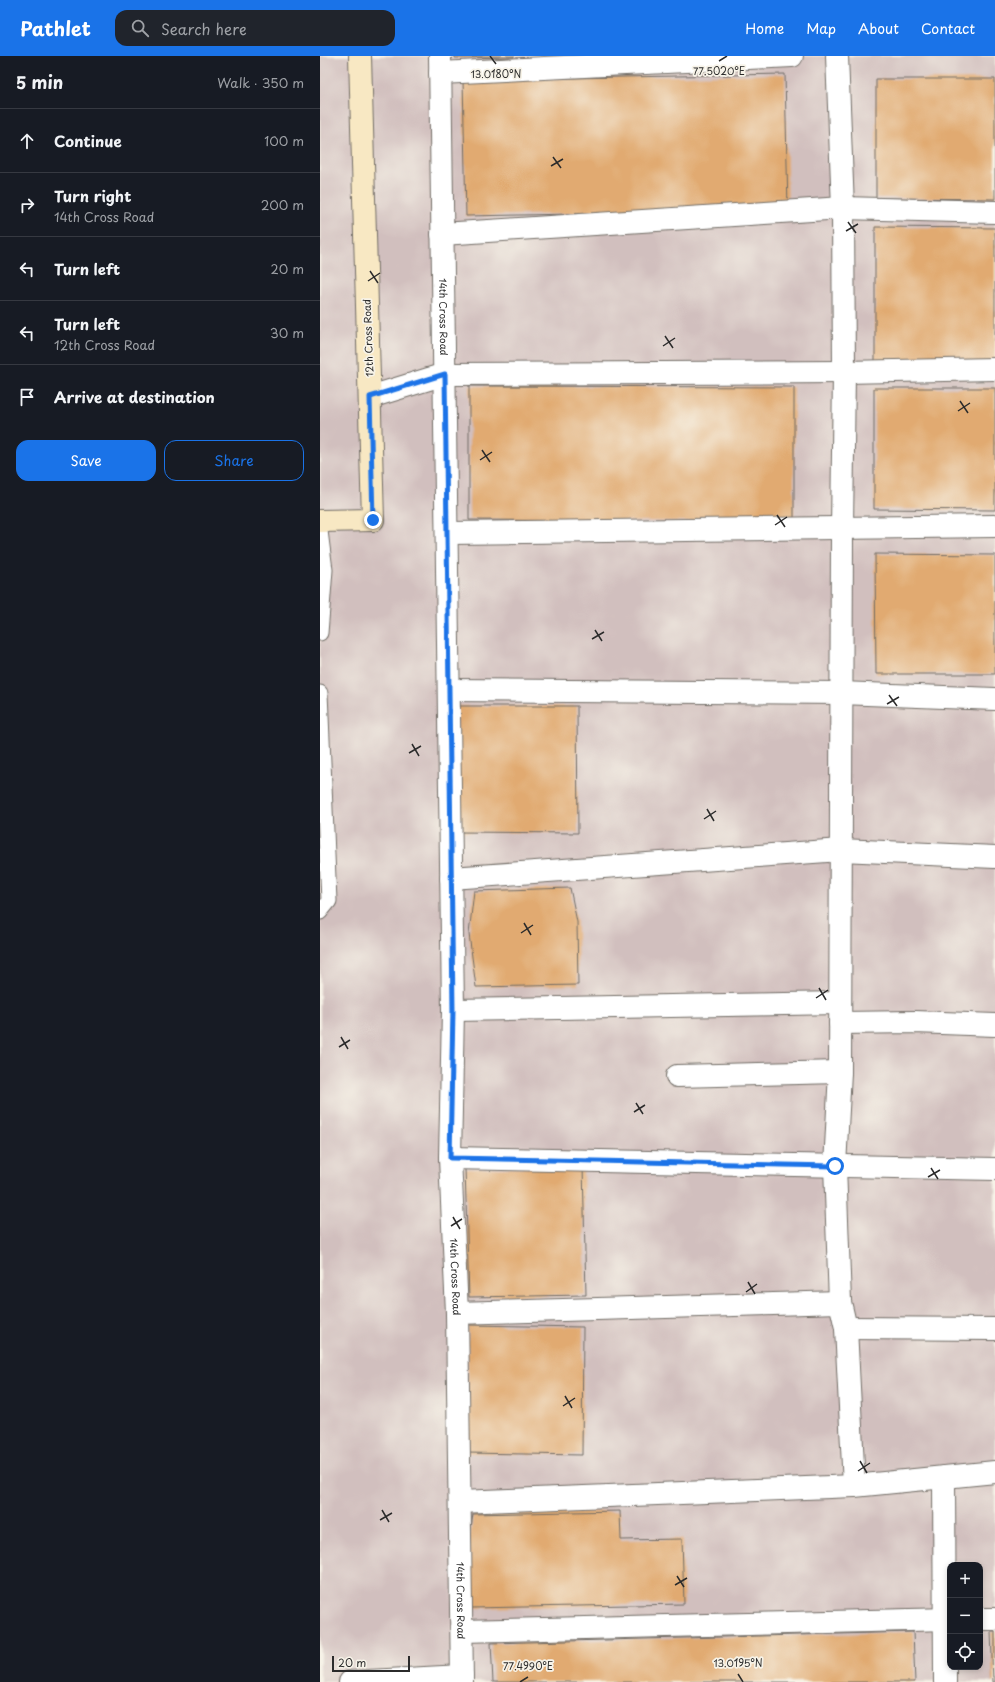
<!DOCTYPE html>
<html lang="en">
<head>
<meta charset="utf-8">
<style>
  :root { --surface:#171b24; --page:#20242c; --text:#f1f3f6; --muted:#9ea1a6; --line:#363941; --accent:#1a73e8 }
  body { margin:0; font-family:"Playpen Sans",sans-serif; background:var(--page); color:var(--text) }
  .controls { position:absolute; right:12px; bottom:12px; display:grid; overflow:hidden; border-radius:8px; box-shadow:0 2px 6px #0003 }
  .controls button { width:36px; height:36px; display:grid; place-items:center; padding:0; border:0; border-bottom:1px solid var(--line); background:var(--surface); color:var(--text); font:20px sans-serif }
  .scale { position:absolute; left:12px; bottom:10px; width:78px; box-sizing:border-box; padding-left:4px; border:2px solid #2b2b2b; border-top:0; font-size:11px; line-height:14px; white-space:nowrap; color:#2b2b2b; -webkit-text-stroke:3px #f7f3e8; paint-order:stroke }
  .stop { position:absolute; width:12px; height:12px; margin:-9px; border:3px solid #1a73e8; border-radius:50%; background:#fff }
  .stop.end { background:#1a73e8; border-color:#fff; box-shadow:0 1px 4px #0008 }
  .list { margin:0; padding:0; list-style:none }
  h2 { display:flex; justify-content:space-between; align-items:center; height:52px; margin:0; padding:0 16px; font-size:17px }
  h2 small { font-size:13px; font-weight:400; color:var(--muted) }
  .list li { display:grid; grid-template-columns:26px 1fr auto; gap:12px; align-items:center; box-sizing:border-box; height:64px; padding:0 16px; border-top:1px solid var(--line) }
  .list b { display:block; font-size:15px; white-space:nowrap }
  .list p { margin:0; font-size:13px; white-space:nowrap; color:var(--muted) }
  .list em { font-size:13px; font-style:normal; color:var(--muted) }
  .actions { display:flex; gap:8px; padding:12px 16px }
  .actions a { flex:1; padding:9px 0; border:1px solid var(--accent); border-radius:12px; text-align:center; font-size:14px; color:var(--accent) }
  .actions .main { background:var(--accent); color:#fff }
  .icon { flex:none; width:22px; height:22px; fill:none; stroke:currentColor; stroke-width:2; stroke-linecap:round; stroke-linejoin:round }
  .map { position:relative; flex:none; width:675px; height:1626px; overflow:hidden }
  header { display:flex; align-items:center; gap:24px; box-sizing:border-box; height:56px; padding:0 20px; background:var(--accent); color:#fff }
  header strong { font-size:19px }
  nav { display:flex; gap:22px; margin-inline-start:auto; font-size:14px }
  .search { width:280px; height:36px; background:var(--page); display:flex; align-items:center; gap:10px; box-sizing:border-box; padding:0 14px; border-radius:12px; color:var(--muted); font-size:15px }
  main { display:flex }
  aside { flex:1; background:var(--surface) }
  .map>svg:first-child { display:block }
  .industrial { fill:#d1bfbe; fill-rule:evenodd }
  .building { fill:#e1aa71 }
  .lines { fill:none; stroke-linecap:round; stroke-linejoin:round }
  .lane-casing { stroke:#716c65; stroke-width:17 }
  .street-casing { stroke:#716c65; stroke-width:24 }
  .secondary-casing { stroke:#716c65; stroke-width:24 }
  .lane { stroke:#fff; stroke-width:15 }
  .street { stroke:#fff; stroke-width:22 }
  .secondary { stroke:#f8e8c3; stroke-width:22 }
  .route { stroke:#1a73e8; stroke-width:5 }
  .ticks { fill:none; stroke:#2b2b2b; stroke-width:1.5 }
  .labels { text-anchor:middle; stroke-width:3.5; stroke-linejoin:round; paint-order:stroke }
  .street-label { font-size:10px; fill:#2b2b2b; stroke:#f7f3e8 }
  .ticks-label { font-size:10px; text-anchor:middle; fill:#2b2b2b; stroke:#f7f3e8; stroke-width:3.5; stroke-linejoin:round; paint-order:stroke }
</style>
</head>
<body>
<header>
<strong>Pathlet</strong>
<div class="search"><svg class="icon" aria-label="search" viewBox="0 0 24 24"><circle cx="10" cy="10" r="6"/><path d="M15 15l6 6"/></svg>Search here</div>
<nav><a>Home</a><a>Map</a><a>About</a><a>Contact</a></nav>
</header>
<main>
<aside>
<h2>5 min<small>Walk · 350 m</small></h2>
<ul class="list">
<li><svg class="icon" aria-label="ahead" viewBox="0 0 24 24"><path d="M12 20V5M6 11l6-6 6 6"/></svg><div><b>Continue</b></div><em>100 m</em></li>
<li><svg class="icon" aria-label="right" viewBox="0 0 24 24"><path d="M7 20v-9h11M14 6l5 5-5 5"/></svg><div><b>Turn right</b><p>14th Cross Road</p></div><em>200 m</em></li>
<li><svg class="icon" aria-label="left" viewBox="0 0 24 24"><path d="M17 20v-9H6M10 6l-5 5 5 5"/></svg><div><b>Turn left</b></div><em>20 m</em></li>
<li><svg class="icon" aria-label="left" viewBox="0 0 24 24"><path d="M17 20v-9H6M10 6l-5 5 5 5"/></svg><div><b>Turn left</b><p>12th Cross Road</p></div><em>30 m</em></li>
<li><svg class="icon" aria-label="arrive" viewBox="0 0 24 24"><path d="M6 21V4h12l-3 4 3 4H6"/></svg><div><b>Arrive at destination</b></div></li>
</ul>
<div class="actions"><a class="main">Save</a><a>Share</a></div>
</aside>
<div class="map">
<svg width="675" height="1626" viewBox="0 0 675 1626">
  <rect width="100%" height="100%" fill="#f7f3e8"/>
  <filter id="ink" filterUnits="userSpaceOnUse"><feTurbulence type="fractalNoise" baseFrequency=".025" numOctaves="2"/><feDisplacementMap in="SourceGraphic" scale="8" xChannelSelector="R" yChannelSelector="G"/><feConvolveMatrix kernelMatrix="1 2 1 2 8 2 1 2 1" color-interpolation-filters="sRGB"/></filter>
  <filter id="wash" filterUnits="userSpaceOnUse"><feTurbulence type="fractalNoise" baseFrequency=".012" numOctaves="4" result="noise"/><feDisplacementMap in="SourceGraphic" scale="16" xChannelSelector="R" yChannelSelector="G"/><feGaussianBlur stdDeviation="0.9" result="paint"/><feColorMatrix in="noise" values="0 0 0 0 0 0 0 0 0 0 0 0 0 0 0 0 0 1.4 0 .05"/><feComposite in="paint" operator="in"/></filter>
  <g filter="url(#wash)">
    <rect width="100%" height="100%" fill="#f4e6d0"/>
    <path class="industrial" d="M0,0H675V1626H0ZM630,1509H660V1611H630Z"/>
    <g id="blocks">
      <g class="building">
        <path d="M135,0H194V1L135,2Z"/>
        <path d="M465,18L468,154L146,160L143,24Z"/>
        <path d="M556,23H675V143L556,142Z"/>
        <path d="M555,171L675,172V308H555Z"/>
        <path d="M149,330L474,331V466L149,464Z"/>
        <path d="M554,332H675V454L554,453Z"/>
        <path d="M555,498L675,499V618H556Z"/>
        <path d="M137,650H257L258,777L138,776Z"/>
        <path d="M250,832L257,866L258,929L156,931L149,878L154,835Z"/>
        <path d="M263,1110L266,1239L149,1241L145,1113Z"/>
        <path d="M148,1269L263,1271L262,1399L147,1397Z"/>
        <path d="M300,1455L301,1484L362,1483L364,1548L151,1552L149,1487L153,1458Z"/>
        <path d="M593,1576L595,1626H173L171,1587Z"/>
        <path d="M671,1576H675V1626H673Z"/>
      </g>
    </g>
  </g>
  <g filter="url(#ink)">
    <use href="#blocks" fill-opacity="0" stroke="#716c65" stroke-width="1"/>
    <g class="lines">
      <defs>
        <g id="lane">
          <path d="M0,475L5,514L0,577"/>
          <path d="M0,637L9,845L0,856"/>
        </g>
        <g id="street">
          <path id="s1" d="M120,0L133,954L130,1102L137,1257L142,1626"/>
          <path d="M517,0L523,152L524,316L522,473L520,1016L515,1110L520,1246L526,1272L534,1430"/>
          <path d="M120,17L472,0"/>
          <path d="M122,178L523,152L675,156"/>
          <path d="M50,341L125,318L524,316L675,313"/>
          <path d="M127,477L675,470"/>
          <path d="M129,634L521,637L675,643"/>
          <path d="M131,822L521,794L675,801"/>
          <path d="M133,954L520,947"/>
          <path d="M520,967L595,966L675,969"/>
          <path d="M357,1020L520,1016"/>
          <path d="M130,1102L675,1113"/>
          <path d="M137,1257L520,1246"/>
          <path d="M526,1272L675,1273"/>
          <path d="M624,1421L625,1626"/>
          <path d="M140,1446L534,1430L675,1416"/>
          <path d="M660,1563H675"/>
          <path d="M142,1575L630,1563"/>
          <path d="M30,1626L142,1620"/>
        </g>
        <path id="secondary" d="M0,465L53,464L40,0"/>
      </defs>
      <use href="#lane" class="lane-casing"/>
      <use href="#street" class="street-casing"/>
      <use href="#secondary" class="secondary-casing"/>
      <use href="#lane" class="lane"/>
      <use href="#street" class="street"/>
      <use href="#secondary" class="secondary"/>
    </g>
  </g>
  <g class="lines" filter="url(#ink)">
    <path class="route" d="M53,464L50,341L125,318L133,954L130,1102L515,1110"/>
  </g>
  <path class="ticks" d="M170,0L176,8M399,5L407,0M233,101L241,112M231,110L243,103M528,166L536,177M526,175L538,168M50,215L58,227M48,225L60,217M345,280L353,292M343,290L355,282M640,345L648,357M638,355L650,347M162,394L170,406M160,404L172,396M457,459L465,471M455,469L467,461M275,574L282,585M272,583L284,576M569,639L577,650M567,648L579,641M92,688L99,700M89,697L101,690M387,753L394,765M384,763L396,755M204,867L211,879M201,877L213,869M499,932L506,944M496,942L508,934M21,981L28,993M19,991L30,984M316,1047L323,1058M314,1056L325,1049M611,1112L618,1123M608,1121L620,1114M133,1161L140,1173M131,1170L142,1163M428,1226L435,1238M426,1236L437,1228M245,1340L252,1352M243,1350L255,1342M540,1405L547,1417M538,1415L550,1407M62,1454L69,1466M60,1464L72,1457M357,1520L364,1531M355,1529L367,1522M418,1618L423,1626M200,1626L208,1621"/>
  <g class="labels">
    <g class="street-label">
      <text dy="4" stroke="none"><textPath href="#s1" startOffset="261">14th Cross Road</textPath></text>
      <text transform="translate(48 282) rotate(-92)" y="4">12th Cross Road</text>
      <text dy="4" stroke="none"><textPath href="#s1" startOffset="1221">14th Cross Road</textPath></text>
      <text dy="4" stroke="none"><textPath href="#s1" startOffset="1545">14th Cross Road</textPath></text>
    </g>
  </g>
  <g class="ticks-label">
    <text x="399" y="19">77.5020°E</text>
    <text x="176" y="22">13.0180°N</text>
    <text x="418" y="1611">13.0195°N</text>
    <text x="208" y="1614">77.4990°E</text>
  </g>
</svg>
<div class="controls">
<button>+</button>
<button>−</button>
<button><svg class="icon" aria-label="locate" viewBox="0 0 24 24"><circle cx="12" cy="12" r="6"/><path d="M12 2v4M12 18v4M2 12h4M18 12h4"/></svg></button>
</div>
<div class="scale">20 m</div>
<div class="stop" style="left:515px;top:1110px"></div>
<div class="stop end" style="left:53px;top:464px"></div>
</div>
</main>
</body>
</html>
